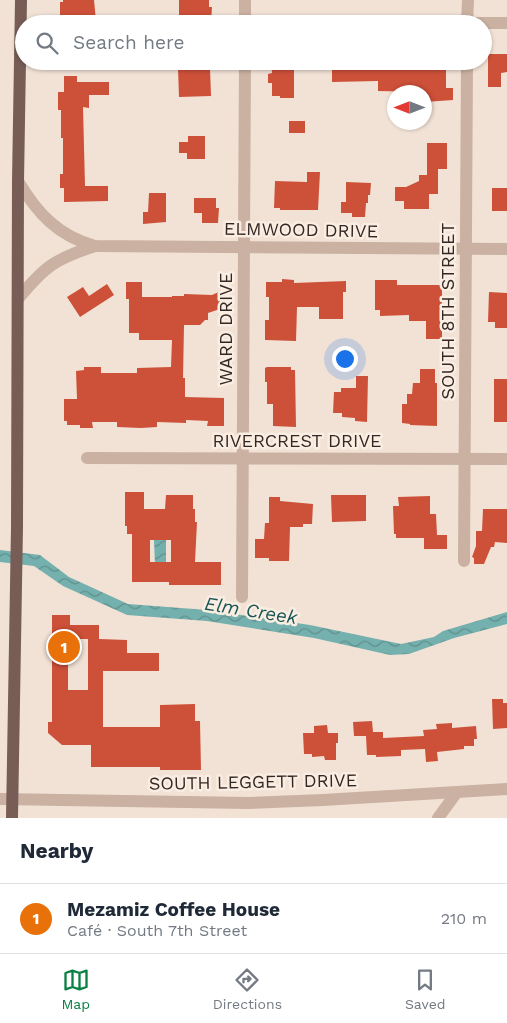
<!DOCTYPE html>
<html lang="en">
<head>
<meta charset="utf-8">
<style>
  :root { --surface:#fff; --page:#f2f2f3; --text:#1f2937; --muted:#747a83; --line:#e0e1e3; --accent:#0b8043 }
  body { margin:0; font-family:"Work Sans",sans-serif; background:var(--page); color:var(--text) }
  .compass { position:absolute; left:387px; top:85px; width:45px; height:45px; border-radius:50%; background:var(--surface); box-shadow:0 1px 4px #0004; rotate:270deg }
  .you { position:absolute; left:344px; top:358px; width:18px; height:18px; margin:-12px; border:4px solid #fff; border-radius:50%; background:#1a73e8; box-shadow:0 0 0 8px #1a73e833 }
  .badge { display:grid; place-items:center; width:32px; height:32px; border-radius:50%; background:var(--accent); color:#fff; font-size:16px; font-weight:700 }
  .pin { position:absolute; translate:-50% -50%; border:2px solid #fff; box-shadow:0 1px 5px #0006 }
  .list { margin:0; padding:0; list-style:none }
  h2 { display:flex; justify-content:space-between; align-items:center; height:65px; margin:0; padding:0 20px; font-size:21px }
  h2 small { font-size:16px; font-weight:400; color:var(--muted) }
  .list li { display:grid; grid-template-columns:32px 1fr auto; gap:15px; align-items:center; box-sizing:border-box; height:70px; padding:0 20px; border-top:1px solid var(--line) }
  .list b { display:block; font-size:19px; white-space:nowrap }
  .list p { margin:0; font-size:16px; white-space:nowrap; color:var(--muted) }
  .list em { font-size:16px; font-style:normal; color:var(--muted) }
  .icon { flex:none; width:28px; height:28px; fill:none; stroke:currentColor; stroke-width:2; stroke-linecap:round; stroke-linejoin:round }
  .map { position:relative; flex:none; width:507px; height:818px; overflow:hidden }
  .search { position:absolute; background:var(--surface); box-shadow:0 1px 4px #0004; left:15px; right:15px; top:15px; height:55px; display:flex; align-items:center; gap:12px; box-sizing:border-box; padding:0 18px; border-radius:28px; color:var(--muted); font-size:19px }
  .sheet { height:135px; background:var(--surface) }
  nav { display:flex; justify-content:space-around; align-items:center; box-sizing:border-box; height:70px; border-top:1px solid var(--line); background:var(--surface); font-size:14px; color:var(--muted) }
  nav a { display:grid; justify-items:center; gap:2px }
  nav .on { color:var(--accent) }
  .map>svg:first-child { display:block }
  .water { fill:url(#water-waves) }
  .building { fill:#cd5039; fill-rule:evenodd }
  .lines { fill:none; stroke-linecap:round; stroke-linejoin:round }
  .minor { stroke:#cab1a2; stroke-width:12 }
  .major { stroke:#775d55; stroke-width:12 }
  .labels { text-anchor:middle; stroke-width:5; stroke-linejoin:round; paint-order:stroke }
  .street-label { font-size:18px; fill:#342825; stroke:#faede2 }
  .water-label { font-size:19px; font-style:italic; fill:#185756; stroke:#faede2 }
</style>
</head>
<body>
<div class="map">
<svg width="507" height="818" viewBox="0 0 507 818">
  <defs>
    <pattern id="water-waves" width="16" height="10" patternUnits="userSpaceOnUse" patternTransform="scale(1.25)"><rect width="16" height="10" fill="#74b0ad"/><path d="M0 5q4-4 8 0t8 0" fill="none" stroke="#608f8d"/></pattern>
  </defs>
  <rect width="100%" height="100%" fill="#f2e2d6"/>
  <g class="water">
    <path d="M166,539V566H155L154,540Z"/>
    <path d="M0,550L40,555L69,577L128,604L207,610L310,625L401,644L434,637L443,631L507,612V624L454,638L409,654L390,655L314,638L207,621L127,615L63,586L34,566L0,562Z"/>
  </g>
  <g class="building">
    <path d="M63,0H94L96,21H89V24H69V21H60V2H63Z"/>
    <path d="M179,0H209V7H212L211,24H179Z"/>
    <path d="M488,54H507V72L501,73V87H488Z"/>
    <path d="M271,61H294V98H280V96H272V83H268V74L272,73Z"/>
    <path d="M332,61H446V88H453V100L425,102L424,92L378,91V81L332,82Z"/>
    <path d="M178,68H210L211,96L179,97Z"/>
    <path d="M64,76H77V82H109V95H89V108L83,107L85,186H108V201L64,202V188H60V174H63V138H61V110H58V92H64Z"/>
    <rect x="289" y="121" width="16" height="12"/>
    <path d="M188,136H205V159H187V153H179V142H188Z"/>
    <path d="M427,143H447V169H438V194H429V209H404V201H395V187H406L419,181V175H427Z"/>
    <path d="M307,172H320L318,210H280V208H274L275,181L307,182Z"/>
    <path d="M346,182L371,183L370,195H368V203H366L365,217H352V213H341V202H346Z"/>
    <rect x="492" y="188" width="15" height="23"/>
    <path d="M149,193H166V222L143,224V212H148Z"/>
    <path d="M194,198H216V208H219L218,223H202V213H194Z"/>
    <path d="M282,279L294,280V283L346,281V292H343V319H319V307H297L296,341L265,340V320H269V297H266V282H282Z"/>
    <path d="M375,280H397V285H442V339H426V321H409V315L380,316V310H375Z"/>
    <path d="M126,282H142V297H172V296H184V294L212,295L221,291L226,307L208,313V320H205L200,325H184L183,378H185V397L224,398V426H207L208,421L186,420V423L157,422V427L141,428L117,427V422H92L93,428H80V425H67V421H64V399H77L76,371L84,370V367H101V373H137V368L171,367L172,340H139V333H129V299H126Z"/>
    <path d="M107,284L114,295L80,317L67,297L83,287L89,296Z"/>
    <path d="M489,292L507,293V328H495V322H488Z"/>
    <path d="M267,367H291V370H295L296,427L273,426V404H267V382H265V368Z"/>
    <path d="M420,369H435V383H437V426L410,425V424L402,423V404H407V394H412L413,383H420Z"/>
    <path d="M356,376H368L367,422L355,421V418L342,417V413H333L334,392H341V388H356Z"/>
    <rect x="494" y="379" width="13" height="43"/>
    <path d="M125,492H144V509H165L166,495H193V509H195V522H197L195,562H221V585H169V582H132V534H127V526H125ZM150,540H171V562H150Z"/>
    <path d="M331,495H366V521L332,522Z"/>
    <path d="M430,496V514H436L437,535H447V549H424V538H396V534H394L393,506H399L398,497Z"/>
    <path d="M269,497H280V501L313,504L312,524H303V527H290L289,561H269V558H255V539H264L265,523H269Z"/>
    <path d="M483,509H507V543L495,542L494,547H491L484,564H474V558L472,557L476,546V531H482Z"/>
    <path d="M52,615H70V625H99V639L127,640V653H159V671H103V727H160V705L195,704V721H200L201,770H160V767H91V745H62L48,733V722H52ZM68,639H88V690H68Z"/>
    <path d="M492,699H503V703H507V728L493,729Z"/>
    <path d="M372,721L373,732H383V738L424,736L423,730L437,729L436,724L452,723V728L476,726L477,739H474V746H464V749L437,752L438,761L426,762L425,749L401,750V756L376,757V755H367L366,736H354L353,722Z"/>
    <path d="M327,725L328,733H338V743H336V760H325L324,756L312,757V754H304L303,733H314V726Z"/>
  </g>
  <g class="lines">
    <g class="minor">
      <path d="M245,23H507"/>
      <path d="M245,24V0"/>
      <path d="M467,24L468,0"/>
      <path d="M18,181C37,213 58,236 95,246L507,249"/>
      <path d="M18,299C45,266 55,259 95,246"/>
      <path d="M87,458L507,459"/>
      <path d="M464,561L467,61"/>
      <path d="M242,597L245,61"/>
      <path d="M0,799L248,803L323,800L507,789"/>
      <path d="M438,818L457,792"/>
    </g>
    <path class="major" d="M12,818L17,527L18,181L21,0"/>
  </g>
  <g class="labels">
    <g class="street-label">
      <text transform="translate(301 230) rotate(1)" y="6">ELMWOOD DRIVE</text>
      <text transform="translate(448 311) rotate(-90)" y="6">SOUTH 8TH STREET</text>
      <text transform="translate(226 329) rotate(-90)" y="6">WARD DRIVE</text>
      <text x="297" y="447">RIVERCREST DRIVE</text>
      <text transform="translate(253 782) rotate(-1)" y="6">SOUTH LEGGETT DRIVE</text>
    </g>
    <g class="water-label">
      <text transform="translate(251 610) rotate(9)" y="7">Elm Creek</text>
    </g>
  </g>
</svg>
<svg class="compass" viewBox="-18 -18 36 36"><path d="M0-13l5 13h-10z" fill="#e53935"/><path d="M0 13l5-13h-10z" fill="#747a83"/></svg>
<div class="you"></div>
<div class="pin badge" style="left:64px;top:647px;background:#e8710a">1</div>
<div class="search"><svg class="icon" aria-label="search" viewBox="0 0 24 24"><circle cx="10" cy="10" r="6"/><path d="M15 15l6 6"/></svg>Search here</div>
</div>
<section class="sheet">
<h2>Nearby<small></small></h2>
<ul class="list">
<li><span class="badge" style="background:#e8710a">1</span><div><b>Mezamiz Coffee House</b><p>Café · South 7th Street</p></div><em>210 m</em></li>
</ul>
</section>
<nav>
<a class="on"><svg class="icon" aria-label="map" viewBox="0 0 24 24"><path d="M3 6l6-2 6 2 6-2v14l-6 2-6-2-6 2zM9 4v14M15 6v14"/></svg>Map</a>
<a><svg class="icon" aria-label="directions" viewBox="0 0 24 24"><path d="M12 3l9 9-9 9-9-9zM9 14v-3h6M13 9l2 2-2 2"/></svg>Directions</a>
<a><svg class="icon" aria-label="saved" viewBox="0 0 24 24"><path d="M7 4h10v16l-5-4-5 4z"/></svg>Saved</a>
</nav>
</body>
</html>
